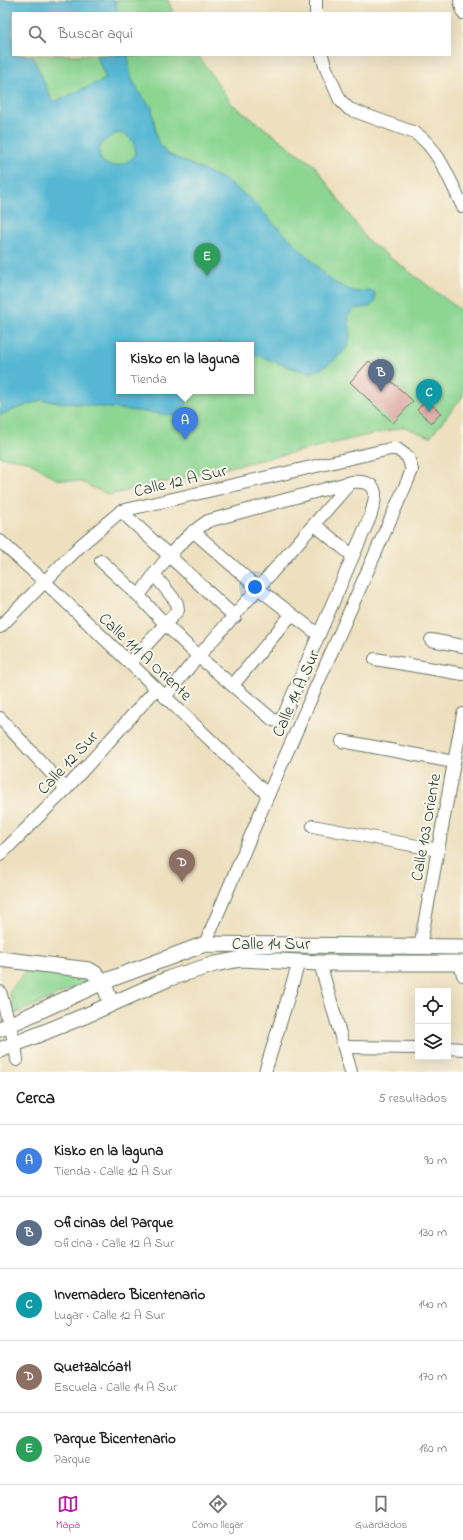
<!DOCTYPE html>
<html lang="es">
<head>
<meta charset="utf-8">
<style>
  :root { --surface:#fff; --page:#f2f2f2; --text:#202124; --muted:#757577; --line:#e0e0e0; --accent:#b5179e }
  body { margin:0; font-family:"Indie Flower",sans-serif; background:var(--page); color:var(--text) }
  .controls { position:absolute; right:12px; bottom:12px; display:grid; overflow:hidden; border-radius:0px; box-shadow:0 4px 16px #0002 }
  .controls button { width:36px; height:36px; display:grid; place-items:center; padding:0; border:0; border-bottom:1px solid var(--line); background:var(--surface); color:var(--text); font:20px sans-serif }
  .you { position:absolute; left:255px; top:587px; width:14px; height:14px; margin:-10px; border:3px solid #fff; border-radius:50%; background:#1a73e8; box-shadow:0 0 0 6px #1a73e833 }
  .badge { display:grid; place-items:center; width:26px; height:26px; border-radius:50%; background:var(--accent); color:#fff; font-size:13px; font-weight:700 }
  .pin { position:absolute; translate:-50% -33px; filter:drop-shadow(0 1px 2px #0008) }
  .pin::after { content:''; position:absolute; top:21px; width:14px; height:12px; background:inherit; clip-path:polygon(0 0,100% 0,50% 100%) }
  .popup { position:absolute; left:116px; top:342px; width:138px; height:52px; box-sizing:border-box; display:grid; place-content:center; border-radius:0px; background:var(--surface); filter:drop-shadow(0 1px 3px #0005); font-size:13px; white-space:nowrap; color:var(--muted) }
  .popup b { font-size:15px; color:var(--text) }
  .popup::after { content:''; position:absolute; left:50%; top:100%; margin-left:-8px; border:8px solid transparent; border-top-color:var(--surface) }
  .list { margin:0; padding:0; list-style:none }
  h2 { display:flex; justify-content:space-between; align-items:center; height:52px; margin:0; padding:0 16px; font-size:17px }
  h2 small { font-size:13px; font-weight:400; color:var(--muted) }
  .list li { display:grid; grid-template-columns:26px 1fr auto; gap:12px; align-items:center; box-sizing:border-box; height:72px; padding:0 16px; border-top:1px solid var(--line) }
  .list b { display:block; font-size:15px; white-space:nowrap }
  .list p { margin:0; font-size:13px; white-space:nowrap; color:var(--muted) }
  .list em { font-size:13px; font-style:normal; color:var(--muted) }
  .icon { flex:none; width:22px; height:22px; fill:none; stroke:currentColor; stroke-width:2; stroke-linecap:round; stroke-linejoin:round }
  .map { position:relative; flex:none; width:463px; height:1072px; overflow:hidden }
  .search { position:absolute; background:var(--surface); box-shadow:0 4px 16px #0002; left:12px; right:12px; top:12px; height:44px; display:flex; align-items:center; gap:10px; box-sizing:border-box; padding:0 14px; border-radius:0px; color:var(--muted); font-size:15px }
  .sheet { height:412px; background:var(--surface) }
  nav { display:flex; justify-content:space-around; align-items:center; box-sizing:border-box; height:56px; border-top:1px solid var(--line); background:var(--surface); font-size:11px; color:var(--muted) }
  nav a { display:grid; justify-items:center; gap:2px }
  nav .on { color:var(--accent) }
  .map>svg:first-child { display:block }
  .green { fill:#8cd692; stroke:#568a63; fill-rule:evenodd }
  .water { fill:#54b7d3; stroke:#3a7a84; fill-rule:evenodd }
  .building { fill:#db9d9b }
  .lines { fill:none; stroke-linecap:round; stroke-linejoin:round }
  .minor-casing { stroke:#677665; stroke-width:14 }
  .major-casing { stroke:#677665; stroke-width:17 }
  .minor { stroke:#fff; stroke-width:12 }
  .major { stroke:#fff; stroke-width:15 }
  .labels { text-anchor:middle; stroke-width:4; stroke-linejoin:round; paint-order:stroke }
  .street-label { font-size:17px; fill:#1f3d34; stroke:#fbf7ec }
</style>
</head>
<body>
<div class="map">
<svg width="463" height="1072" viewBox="0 0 463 1072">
  <rect width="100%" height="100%" fill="#fbf7ec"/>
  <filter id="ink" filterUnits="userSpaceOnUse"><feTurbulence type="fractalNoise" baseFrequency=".025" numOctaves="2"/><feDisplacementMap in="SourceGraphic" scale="8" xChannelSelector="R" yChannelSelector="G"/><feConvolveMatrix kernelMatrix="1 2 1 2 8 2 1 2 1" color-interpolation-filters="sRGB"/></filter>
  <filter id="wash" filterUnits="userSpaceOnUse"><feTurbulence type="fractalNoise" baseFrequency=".012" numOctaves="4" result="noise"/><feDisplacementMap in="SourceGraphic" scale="16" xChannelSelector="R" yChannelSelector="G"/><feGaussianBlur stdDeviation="0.9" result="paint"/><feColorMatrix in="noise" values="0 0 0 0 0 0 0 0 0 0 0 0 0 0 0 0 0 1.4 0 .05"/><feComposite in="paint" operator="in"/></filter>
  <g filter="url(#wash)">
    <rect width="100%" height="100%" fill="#eee0bf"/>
    <g class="green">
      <path d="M0,0H168L173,13H13V55H198L232,104L315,166L367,240L463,312V396L430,437L404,427L109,495L81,482L56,479L28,461L0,457ZM119,345H251V391H119Z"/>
      <path d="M26,971L95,978L15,1014L9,992Z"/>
    </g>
    <path class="water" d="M0,0H115L118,13H13V55H32L53,102L106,79L96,55H128L130,72L132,80L141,95L152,108L157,140L166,153L225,180L253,201L273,223L291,240L333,282L350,290L358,292L371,291L375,293V302L370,307L355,309L348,316C350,325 352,338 347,347C342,356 320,372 310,372C291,370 269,359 251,353V345H226L217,342L216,345H119V391H193L180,416L41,400L0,415ZM119,133C130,134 137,144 135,155C108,184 78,147 119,133Z"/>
    <g id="blocks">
      <g class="building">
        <path d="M369,361L413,401L393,423L350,382Z"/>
        <path d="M426,400L441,413L432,423L417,410Z"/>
      </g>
    </g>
  </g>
  <g filter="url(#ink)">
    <use href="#blocks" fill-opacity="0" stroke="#677665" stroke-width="1"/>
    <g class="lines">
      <defs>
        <g id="minor">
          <path d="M316,0V13"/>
          <path d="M460,0L463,13"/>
          <path d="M322,55L325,66L340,100L349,109L415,133C438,147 451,183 463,207"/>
          <path d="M121,511L235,617"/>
          <path d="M315,525L353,556"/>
          <path d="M193,531L259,589L319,635"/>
          <path d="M0,541L45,582L268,795"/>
          <path d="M101,561L139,596L166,625L199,657L273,720L279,721L284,715L370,517C377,495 381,480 351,482L208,521C180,539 158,568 139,596"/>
          <path d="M0,627L81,545L121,511L390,449H397L408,457L412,470L407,482L268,795L205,944"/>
          <path d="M431,640L463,646"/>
          <path d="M375,659L463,674"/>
          <path d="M130,663L178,610L177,603L154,574"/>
          <path d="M233,685L291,615"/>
          <path d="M165,697L190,666L351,482"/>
          <path d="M0,718L66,789"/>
          <path d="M342,741L454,762"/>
          <path d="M313,826L438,850"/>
          <path d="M0,855L66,789L156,689"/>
          <path d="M420,947L463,714"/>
          <path d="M320,963L351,1072"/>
          <path d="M460,963L463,975"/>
          <path d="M0,992L15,1044L17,1060"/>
          <path d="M344,1047L418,1048"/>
          <path d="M448,1048L463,1049"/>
          <path d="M265,1072L299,962"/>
        </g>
        <g id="major">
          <path d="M0,959L89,970C104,977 106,990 111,1004"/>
          <path d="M0,1029L103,982L205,944L463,947"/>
          <path d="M0,1050L87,1015L170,978L215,964L241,959L320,963H463"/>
        </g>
      </defs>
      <use href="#minor" class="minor-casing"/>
      <use href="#major" class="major-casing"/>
      <use href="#minor" class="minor"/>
      <use href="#major" class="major"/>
    </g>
  </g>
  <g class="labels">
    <g class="street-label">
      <text transform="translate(180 480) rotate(-13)" y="6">Calle 12 A Sur</text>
      <text transform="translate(146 656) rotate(43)" y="6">Calle 111 A Oriente</text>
      <text transform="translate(295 693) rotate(-66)" y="6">Calle 14 A Sur</text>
      <text transform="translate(67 762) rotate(-47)" y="6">Calle 12 Sur</text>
      <text transform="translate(425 827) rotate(-80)" y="6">Calle 103 Oriente</text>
      <text x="271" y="949">Calle 14 Sur</text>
    </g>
  </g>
</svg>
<div class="controls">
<button><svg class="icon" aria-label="locate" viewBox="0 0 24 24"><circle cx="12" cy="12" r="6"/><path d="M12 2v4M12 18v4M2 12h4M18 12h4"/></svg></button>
<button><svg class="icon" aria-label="layers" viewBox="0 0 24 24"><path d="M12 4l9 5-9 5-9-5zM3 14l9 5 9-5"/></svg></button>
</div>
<div class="you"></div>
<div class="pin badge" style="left:185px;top:440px;background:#3f7fe0">A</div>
<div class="popup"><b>Kisko en la laguna</b>Tienda</div>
<div class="pin badge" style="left:381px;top:392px;background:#5c6f8a">B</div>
<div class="pin badge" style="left:429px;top:412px;background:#0f9aa8">C</div>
<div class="pin badge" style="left:182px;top:882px;background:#8d6e63">D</div>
<div class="pin badge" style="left:207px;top:276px;background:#2e9e5b">E</div>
<div class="search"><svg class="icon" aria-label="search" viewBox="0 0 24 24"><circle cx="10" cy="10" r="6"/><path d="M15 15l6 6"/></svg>Buscar aquí</div>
</div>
<section class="sheet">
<h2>Cerca<small>5 resultados</small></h2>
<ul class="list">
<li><span class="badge" style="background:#3f7fe0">A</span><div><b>Kisko en la laguna</b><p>Tienda · Calle 12 A Sur</p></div><em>90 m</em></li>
<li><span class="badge" style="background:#5c6f8a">B</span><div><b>Oficinas del Parque</b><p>Oficina · Calle 12 A Sur</p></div><em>130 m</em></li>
<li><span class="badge" style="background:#0f9aa8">C</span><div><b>Invernadero Bicentenario</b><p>Lugar · Calle 12 A Sur</p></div><em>140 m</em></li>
<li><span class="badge" style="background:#8d6e63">D</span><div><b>Quetzalcóatl</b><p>Escuela · Calle 14 A Sur</p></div><em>170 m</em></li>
<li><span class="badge" style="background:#2e9e5b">E</span><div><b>Parque Bicentenario</b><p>Parque</p></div><em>180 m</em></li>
</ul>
</section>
<nav>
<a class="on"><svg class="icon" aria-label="map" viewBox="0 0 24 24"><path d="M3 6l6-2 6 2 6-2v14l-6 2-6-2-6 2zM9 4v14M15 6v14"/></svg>Mapa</a>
<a><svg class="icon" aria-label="directions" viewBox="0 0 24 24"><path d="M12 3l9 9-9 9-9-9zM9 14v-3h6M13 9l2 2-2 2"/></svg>Cómo llegar</a>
<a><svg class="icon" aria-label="saved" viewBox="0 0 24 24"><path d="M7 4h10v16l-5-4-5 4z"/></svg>Guardados</a>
</nav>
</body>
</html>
